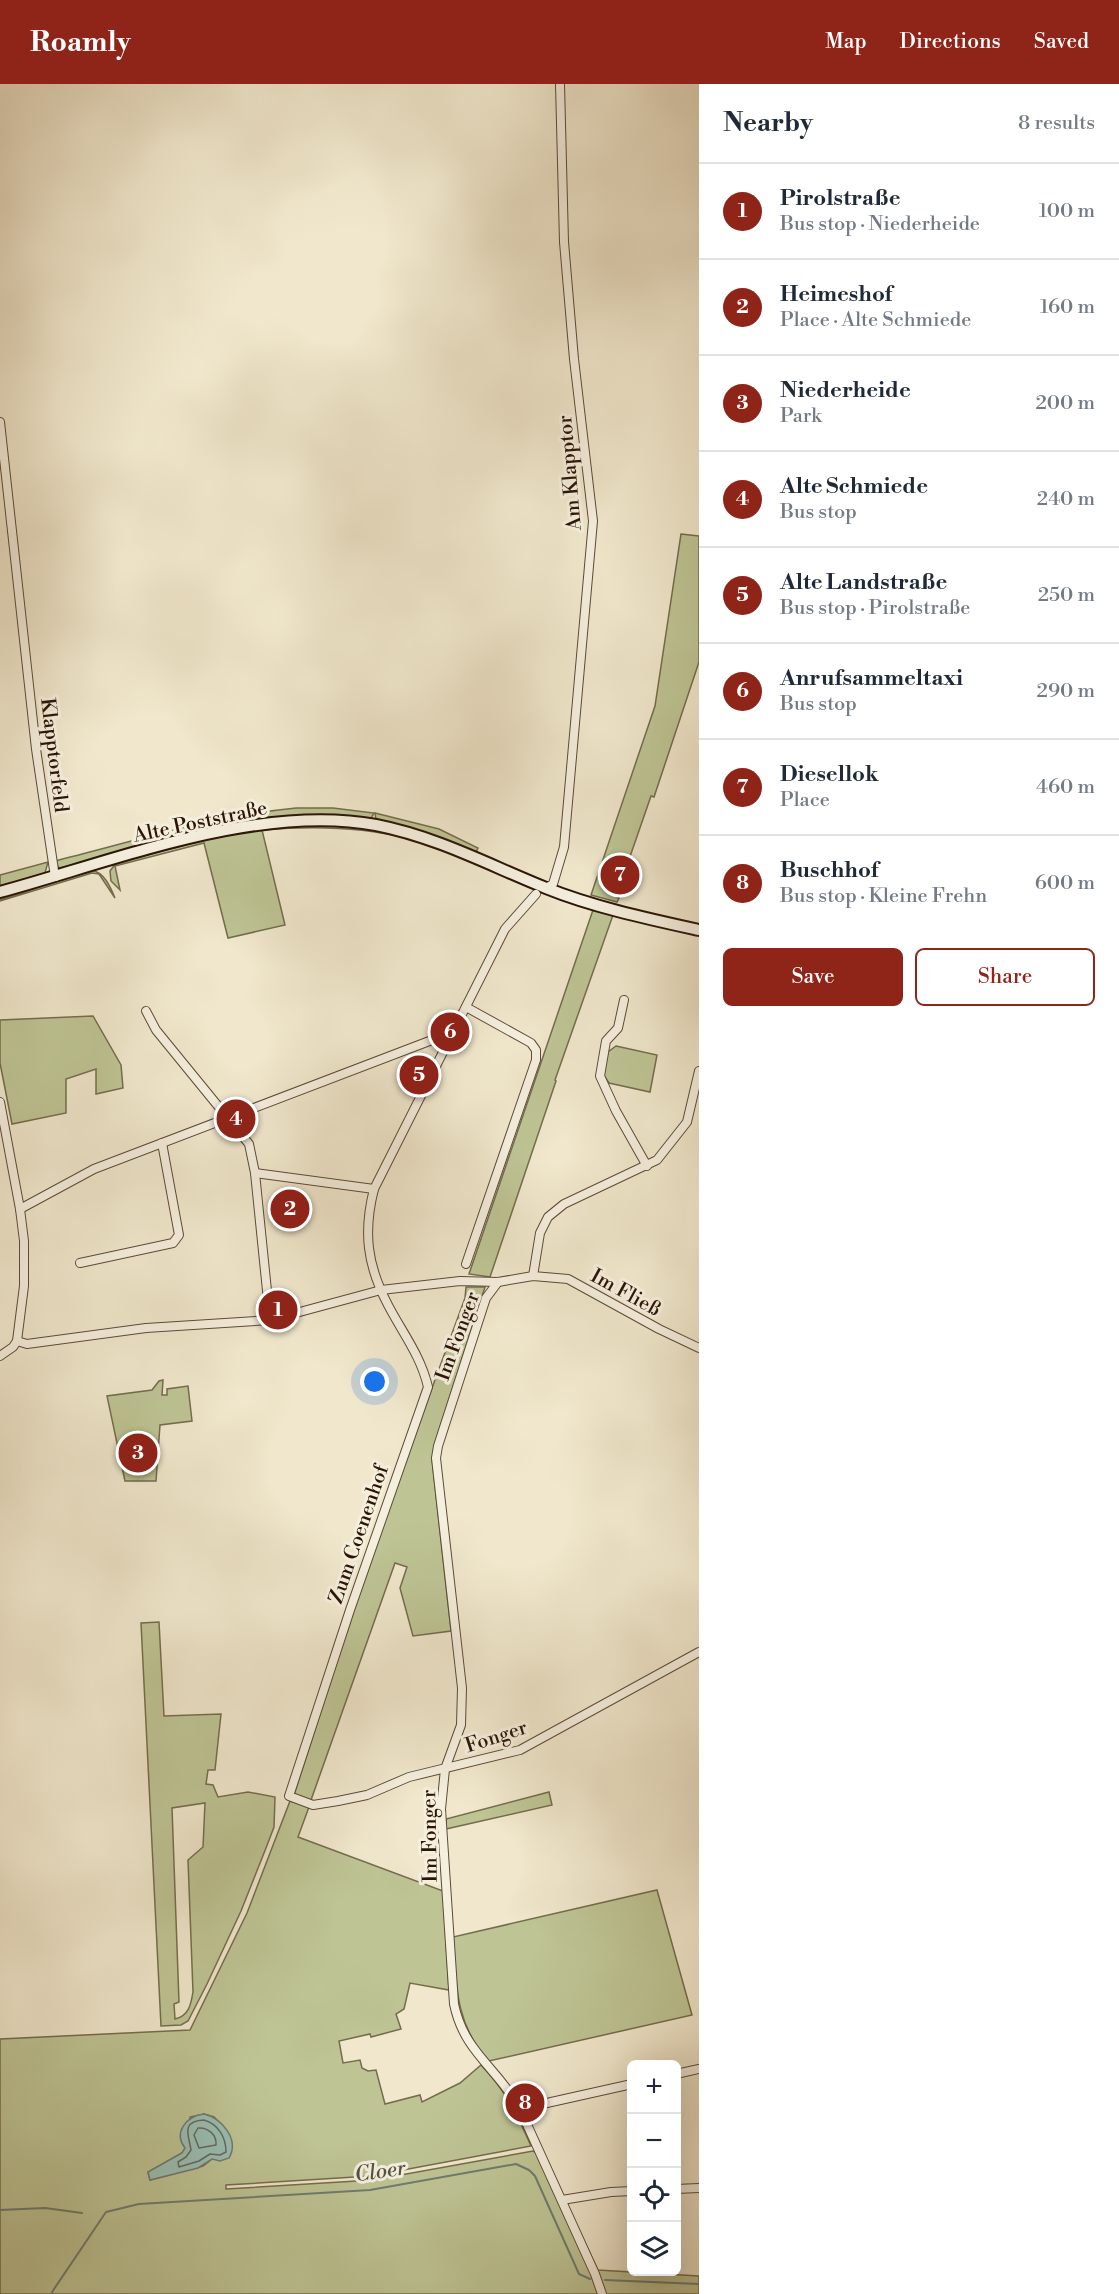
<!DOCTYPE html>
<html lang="en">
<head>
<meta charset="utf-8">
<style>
  :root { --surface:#fff; --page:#f6f6f7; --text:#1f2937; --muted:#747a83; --line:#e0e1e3; --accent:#8f2418 }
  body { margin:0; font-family:"Libre Bodoni",serif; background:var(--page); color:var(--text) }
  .controls { position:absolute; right:18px; bottom:18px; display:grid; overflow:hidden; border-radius:9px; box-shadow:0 6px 24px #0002 }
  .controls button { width:54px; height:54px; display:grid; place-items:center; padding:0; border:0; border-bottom:2px solid var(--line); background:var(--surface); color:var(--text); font:30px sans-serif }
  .you { position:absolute; left:375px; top:1298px; width:21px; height:21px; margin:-15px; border:4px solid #fff; border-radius:50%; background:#1a73e8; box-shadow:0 0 0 9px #1a73e833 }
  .badge { display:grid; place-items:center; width:39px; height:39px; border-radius:50%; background:var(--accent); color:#fff; font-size:20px; font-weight:700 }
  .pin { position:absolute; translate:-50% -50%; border:3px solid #fff; box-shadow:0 2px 6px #0006 }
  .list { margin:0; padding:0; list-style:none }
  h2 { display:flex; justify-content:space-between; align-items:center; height:78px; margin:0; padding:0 24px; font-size:26px }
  h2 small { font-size:20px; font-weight:400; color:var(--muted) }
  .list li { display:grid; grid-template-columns:39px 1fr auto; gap:18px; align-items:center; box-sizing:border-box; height:96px; padding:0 24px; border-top:2px solid var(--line) }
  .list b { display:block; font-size:22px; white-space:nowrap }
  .list p { margin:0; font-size:20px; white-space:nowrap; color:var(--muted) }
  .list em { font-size:20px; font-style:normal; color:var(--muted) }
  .actions { display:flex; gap:12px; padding:18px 24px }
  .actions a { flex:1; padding:14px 0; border:2px solid var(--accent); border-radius:9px; text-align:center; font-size:21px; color:var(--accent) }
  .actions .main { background:var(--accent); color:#fff }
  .icon { flex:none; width:33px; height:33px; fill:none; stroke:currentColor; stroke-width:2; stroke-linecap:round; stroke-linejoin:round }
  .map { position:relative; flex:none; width:699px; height:2210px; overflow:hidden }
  header { display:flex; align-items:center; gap:36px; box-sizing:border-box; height:84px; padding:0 30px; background:var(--accent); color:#fff }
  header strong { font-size:28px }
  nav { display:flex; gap:33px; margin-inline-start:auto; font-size:21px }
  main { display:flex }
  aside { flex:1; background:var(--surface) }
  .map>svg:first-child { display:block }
  .green { fill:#bec494; stroke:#746c4d; stroke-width:1.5; fill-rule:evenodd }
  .water { fill:#9ac0b6; stroke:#6e7c70; stroke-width:1.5 }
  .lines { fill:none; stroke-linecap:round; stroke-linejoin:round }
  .shore { stroke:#626a5e; stroke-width:1.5 }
  .stream { stroke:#6e7c70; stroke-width:2 }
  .street-casing { stroke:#5c4a38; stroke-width:10 }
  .secondary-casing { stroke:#2b1506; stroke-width:14 }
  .street { stroke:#f5efde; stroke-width:8 }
  .secondary { stroke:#f5efde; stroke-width:10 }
  .labels { text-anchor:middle; stroke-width:6; stroke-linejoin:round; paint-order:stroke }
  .street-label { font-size:20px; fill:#2b1506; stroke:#f5efde }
  .water-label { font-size:21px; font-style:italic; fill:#525144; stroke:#f5efde }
</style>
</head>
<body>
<header>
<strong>Roamly</strong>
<nav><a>Map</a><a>Directions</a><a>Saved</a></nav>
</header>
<main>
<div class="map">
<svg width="699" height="2210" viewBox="0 0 699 2210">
  <rect width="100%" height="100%" fill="#f0e7cc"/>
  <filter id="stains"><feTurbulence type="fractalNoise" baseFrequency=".00333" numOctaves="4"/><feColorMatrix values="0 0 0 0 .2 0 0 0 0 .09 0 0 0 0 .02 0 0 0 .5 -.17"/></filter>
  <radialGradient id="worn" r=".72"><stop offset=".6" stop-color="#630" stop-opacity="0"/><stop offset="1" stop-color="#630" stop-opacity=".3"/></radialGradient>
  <g class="green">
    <path d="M681,450L699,452V578L654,713L651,712L616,813L619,814L617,818L591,811L655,622Z"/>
    <path d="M296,724H333L374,729L370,736L322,732L272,733L248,737L59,784L55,777C135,757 214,732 296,724Z"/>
    <path d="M375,729L439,745L478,764L476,768L436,752L376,736Z"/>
    <path d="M314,740C348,742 382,745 415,755C448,765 481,781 513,795C478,781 442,765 405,754C358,742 310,742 262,746L285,841L228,854L204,759L115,782L120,806L111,797L110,787L116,779L216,753L258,745Z"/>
    <path d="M48,778L45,789L0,802V791Z"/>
    <path d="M91,786C104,788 110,802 115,814L99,790L92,789L0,817V816Z"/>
    <path d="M593,826L613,831L555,996L556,997L490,1193L469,1190Z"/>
    <path d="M93,932L121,981L123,1004L96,1010V985L66,995V1029L12,1040L0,979V936Z"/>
    <path d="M616,962L657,971L650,1008L609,999L603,990L608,968Z"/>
    <path d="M466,1203H485L435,1359L432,1375L451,1547L413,1552L400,1504L407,1483L395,1479L311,1716L294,1711L373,1465L465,1214Z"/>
    <path d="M163,1296L162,1311H167V1305L188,1302L192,1337L160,1341L156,1397H125L107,1312L152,1306L159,1297Z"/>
    <path d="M159,1538L164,1632L221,1630L215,1686H208L206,1700L213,1701L218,1713L248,1708L275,1713L274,1743L266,1764L241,1827L207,1900L188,1937L181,1941L161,1942L141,1539ZM205,1719L203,1763L188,1776L193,1908C191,1920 189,1932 175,1935L174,1920L179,1918L172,1724Z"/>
    <path d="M549,1708L552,1721L446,1745V1735Z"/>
    <path d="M290,1717L309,1723L298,1753L443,1807L449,1906L410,1899L404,1925L396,1930L401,1945L371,1953L370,1950L339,1957L343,1979L360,1976L362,1984L368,1987L376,1986L385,2020L420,2011L422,2018L460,1999L481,1981C506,2007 517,2030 531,2062L371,2092L226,2101V2105L373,2096L533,2067L537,2069L590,2185L599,2210H0V1955L190,1946L247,1829ZM204,2030L214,2033L227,2047L212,2075L203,2082L150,2096L148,2088L182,2069L186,2064L190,2033Z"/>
    <path d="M657,1806L692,1931L489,1977C455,1941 456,1900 453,1853Z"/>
    <path d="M570,2127L598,2186L699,2192V2210H605Z"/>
  </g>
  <path class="water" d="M204,2030C221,2034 240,2055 229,2074L220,2077L212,2075L198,2084L150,2096L148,2088L182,2069L185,2064C173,2049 186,2032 204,2030Z"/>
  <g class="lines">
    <g class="shore">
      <path d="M204,2036C218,2040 226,2053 226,2068L220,2071L210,2070L199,2077L179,2083L178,2078L186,2073L191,2066C189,2052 180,2037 204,2036Z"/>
      <path d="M198,2044C208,2043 217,2051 216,2061L199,2064L194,2051Z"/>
    </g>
    <g class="stream">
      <path d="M0,2126L45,2124L82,2129"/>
      <path d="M605,2196L699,2200"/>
      <path d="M53,2210L52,2208L106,2128L139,2120L370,2106L516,2080L529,2086L535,2092L579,2190L590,2195"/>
    </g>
    <defs>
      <g id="street">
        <path d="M0,338L36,665L55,793"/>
        <path d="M546,804L553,800L564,763L593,437L574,275L564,158L560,0"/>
        <path d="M536,810L505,845L374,1105C363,1148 367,1181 388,1221C402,1248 421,1272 428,1303L350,1526L289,1712L313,1721L338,1717L367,1711L409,1693L520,1666L699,1568"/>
        <path d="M624,916L618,944L606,957L600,992L616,1027L647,1082"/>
        <path d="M146,927L156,946L249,1060L255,1089L270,1236"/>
        <path d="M0,1018L20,1125L24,1157V1202L17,1257L13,1263L0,1272"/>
        <path d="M255,1089L374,1105"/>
        <path d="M20,1125L94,1085L453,948"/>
        <path d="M80,1179L173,1159L179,1151L162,1059"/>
        <path d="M466,1180L536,976V966L531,959L466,923"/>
        <path d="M533,1192L540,1149L548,1133L564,1120L657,1076L687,1038L699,987"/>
        <path d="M498,1198L486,1214L438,1362L436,1374L462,1604L461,1641L445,1685L441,1725L454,1920C464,1969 498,1984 520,2025L595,2190L602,2210"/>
        <path d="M17,1257L27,1260L146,1244L270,1236L381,1206L460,1197L498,1198L533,1192L568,1195L659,1245L699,1264"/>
        <path d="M676,1990L699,1985"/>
        <path d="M520,2025L632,2000"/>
        <path d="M676,2105L699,2104"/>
        <path d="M562,2116L611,2108L632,2107"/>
      </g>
      <path id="secondary" d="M0,808C114,777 258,719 376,741C437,753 489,781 546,804C593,823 649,835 699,846"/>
    </defs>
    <use href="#street" class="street-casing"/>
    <use href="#secondary" class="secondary-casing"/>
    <use href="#street" class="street"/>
    <use href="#secondary" class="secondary"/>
  </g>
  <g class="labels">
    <g class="street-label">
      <text transform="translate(569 389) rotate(-95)" y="7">Am Klapptor</text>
      <text transform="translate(55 671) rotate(83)" y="7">Klapptorfeld</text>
      <text transform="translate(200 737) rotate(-12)" y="7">Alte Poststraße</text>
      <text transform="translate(626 1208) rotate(29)" y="7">Im Fließ</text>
      <text transform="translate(457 1252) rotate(-70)" y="7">Im Fonger</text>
      <text transform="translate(358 1450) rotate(-71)" y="7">Zum Coenenhof</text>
      <text transform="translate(496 1652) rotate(-18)" y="7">Fonger</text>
      <text transform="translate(429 1752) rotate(-91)" y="7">Im Fonger</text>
    </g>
    <g class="water-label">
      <text transform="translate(380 2087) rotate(-8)" y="7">Cloer</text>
    </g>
  </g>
  <rect width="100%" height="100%" filter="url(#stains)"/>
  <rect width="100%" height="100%" fill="url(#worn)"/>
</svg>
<div class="controls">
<button>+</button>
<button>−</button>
<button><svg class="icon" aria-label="locate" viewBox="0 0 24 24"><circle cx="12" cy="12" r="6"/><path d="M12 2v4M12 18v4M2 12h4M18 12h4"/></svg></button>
<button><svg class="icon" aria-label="layers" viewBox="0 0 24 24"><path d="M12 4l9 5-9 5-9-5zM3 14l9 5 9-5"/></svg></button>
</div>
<div class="you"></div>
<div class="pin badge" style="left:278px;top:1226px">1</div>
<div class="pin badge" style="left:290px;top:1125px">2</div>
<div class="pin badge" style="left:138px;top:1369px">3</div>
<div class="pin badge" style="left:236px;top:1035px">4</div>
<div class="pin badge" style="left:419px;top:991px">5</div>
<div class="pin badge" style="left:450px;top:948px">6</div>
<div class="pin badge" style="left:620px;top:791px">7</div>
<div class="pin badge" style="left:525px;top:2019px">8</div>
</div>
<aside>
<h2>Nearby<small>8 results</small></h2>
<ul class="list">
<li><span class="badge">1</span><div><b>Pirolstraße</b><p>Bus stop · Niederheide</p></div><em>100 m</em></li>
<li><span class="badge">2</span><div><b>Heimeshof</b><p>Place · Alte Schmiede</p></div><em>160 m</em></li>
<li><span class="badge">3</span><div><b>Niederheide</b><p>Park</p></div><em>200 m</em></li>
<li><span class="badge">4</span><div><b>Alte Schmiede</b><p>Bus stop</p></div><em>240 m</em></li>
<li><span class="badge">5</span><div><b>Alte Landstraße</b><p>Bus stop · Pirolstraße</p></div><em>250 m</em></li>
<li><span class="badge">6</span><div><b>Anrufsammeltaxi</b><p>Bus stop</p></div><em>290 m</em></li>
<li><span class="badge">7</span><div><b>Diesellok</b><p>Place</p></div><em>460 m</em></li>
<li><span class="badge">8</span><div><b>Buschhof</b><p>Bus stop · Kleine Frehn</p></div><em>600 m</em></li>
</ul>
<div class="actions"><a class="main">Save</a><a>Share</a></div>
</aside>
</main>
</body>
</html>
